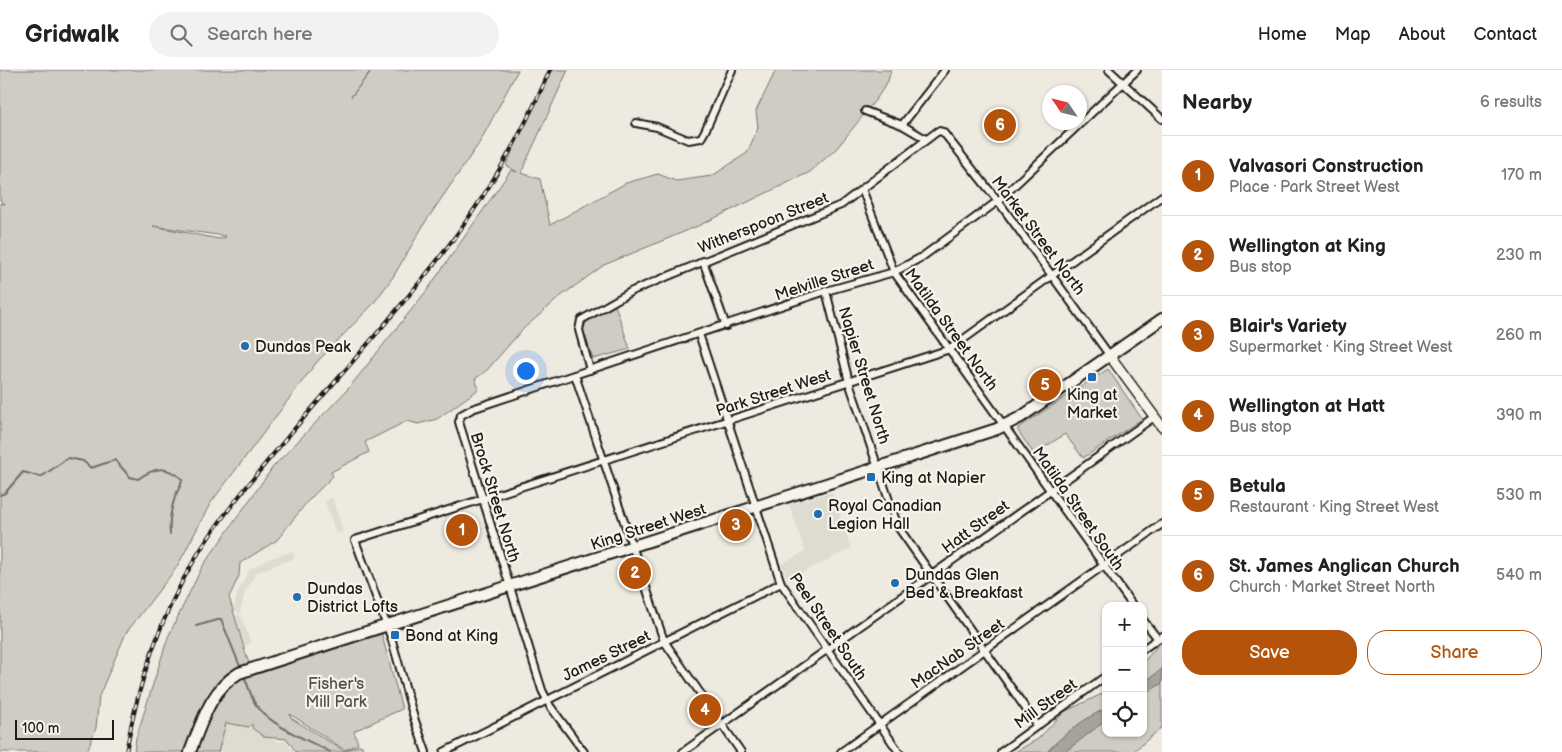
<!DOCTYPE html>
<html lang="en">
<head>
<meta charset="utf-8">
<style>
  :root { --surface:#fff; --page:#f2f2f2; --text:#222; --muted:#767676; --line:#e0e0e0; --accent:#b45309 }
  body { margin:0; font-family:"Balsamiq Sans",sans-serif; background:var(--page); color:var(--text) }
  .controls { position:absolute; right:15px; bottom:15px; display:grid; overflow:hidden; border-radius:10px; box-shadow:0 1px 4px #0004 }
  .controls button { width:45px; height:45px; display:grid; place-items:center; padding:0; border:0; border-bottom:1px solid var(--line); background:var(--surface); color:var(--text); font:25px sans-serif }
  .compass { position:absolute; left:1042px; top:15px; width:45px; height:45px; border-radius:50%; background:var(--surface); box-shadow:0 1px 4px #0004; rotate:305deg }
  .scale { position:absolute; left:15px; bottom:12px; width:99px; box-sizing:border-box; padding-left:5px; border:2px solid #1c1c1c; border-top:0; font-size:14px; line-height:18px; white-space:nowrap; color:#1c1c1c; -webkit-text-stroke:4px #f7f3e8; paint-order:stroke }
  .you { position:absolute; left:525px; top:300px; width:18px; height:18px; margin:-12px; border:4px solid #fff; border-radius:50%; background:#1a73e8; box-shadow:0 0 0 8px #1a73e833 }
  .badge { display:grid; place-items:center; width:32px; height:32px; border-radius:50%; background:var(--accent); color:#fff; font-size:16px; font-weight:700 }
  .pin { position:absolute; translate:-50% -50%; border:2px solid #fff; box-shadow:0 1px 5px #0006 }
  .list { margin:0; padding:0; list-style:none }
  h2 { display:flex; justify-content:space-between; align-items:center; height:65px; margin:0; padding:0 20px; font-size:21px }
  h2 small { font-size:16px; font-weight:400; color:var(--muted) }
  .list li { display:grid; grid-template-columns:32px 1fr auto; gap:15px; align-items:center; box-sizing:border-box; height:80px; padding:0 20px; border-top:1px solid var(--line) }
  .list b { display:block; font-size:19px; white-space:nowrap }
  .list p { margin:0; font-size:16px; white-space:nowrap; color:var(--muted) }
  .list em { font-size:16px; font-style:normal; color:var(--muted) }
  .actions { display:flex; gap:10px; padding:15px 20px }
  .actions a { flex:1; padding:11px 0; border:1px solid var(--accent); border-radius:20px; text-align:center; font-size:18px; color:var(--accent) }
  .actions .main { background:var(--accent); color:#fff }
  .icon { flex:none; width:28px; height:28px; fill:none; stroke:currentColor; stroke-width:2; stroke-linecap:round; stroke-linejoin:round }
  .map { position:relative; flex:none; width:1162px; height:682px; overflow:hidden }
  header { display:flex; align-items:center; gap:30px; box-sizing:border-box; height:70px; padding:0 25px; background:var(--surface); border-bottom:1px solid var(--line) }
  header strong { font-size:24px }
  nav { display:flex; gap:28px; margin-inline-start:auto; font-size:18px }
  .search { width:350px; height:45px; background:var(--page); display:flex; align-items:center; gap:12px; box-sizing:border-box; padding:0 18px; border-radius:28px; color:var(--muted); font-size:19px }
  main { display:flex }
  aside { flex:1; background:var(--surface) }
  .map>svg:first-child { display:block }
  .built { fill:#dedbd1 }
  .green { fill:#cfccc3; stroke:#767470; fill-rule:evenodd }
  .water { fill:#a6a39d; stroke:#6f6d69 }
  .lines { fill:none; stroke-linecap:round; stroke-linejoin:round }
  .stream { stroke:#6f6d69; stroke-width:2 }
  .street-casing { stroke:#1c1c1c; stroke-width:10 }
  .secondary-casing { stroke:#1c1c1c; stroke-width:12 }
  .primary-casing { stroke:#1c1c1c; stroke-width:14 }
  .street { stroke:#f7f3e8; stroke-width:6 }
  .secondary { stroke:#f7f3e8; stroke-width:9 }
  .primary { stroke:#f7f3e8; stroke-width:10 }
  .rail-casing { stroke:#1c1c1c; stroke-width:4 }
  .rail { stroke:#f7f3e8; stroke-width:2; stroke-dasharray:5.5; stroke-linecap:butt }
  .poi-dot { fill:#1f6fb2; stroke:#f7f3e8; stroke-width:2 }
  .labels { text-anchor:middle; stroke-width:4.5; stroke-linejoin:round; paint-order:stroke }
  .street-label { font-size:16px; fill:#1c1c1c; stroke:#f7f3e8 }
  .poi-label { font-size:16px; fill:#1c1c1c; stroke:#f7f3e8; text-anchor:start }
  .park-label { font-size:16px; fill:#52514e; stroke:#f7f3e8 }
</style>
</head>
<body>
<header>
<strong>Gridwalk</strong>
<div class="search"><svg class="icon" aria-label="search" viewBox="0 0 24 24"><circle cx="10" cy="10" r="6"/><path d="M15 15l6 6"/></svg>Search here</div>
<nav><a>Home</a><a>Map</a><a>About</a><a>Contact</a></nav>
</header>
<main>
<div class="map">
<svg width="1162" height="682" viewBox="0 0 1162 682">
  <rect width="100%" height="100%" fill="#eeeae0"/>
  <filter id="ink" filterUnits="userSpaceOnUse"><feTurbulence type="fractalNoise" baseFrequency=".02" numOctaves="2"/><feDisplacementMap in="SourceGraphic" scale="10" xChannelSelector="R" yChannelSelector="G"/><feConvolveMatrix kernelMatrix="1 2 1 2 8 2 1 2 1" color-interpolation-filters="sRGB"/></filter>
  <g filter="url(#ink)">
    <g class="built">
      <path d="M832,422L851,478L788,510L782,494L805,481L789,434Z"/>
      <path d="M332,428L343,461L336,464L325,431Z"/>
      <path d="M293,481L295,488L257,502L245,522L240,543L233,541L238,521L250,499L271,488Z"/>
      <path d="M240,544L251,573L245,576L234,546Z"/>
      <path d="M225,653L249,657L279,672L286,671L294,682H219Z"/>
    </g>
    <g class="green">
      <path d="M0,0H371L351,27L372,0H518L480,72L426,151L393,207L373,234L316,293L210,434L177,497L126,563L99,626L96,658L87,682H0V133L5,134L0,130ZM153,156L225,166L226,167L219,169Z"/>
      <path d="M551,0H568L521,103L540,109L550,155L626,113L658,104L676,111L712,106L747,83L758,58L756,41L776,0H891L888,11L877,28L837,78L810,102L698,156L604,195L561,226L522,260L487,300L475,309L479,319L437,349L418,354L407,351L365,372L369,382L331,402L333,406L307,432L277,470L240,493L239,506L229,527L247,588L254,603L381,562L402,639L354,661L358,674L345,680L290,644L291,648L344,681L361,675L365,682H296L287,669L264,667L252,658V654L249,657L226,653L218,682H134L136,668L168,567L202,497L273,397L348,319L428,219L511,100L517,102L506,95Z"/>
      <path d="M615,235L630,279L593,289L583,259L588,250Z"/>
      <path d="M1108,299L1142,349L1083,388L1065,364L1034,384L1018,361V358Z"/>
      <path d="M1162,570V657L1133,682H1015L1038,669L1064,642L1106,622V663H1143V593Z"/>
    </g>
    <g class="water">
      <path d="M1162,599V613L1143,626V613Z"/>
      <path d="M1106,638V650L1065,682H1047C1063,664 1084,649 1106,638Z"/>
    </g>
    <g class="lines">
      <g class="stream">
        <path d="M0,425L5,423L23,402L41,407L68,388L83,391L91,398L115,390L130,407L138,409C155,397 166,395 182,409C182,416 177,420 175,427C171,439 169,453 170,464"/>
        <path d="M196,556L221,549L241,599"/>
        <path d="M244,606C248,615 251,627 256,635C269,655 310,671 330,682"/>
      </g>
      <defs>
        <g id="street">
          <path d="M1109,0L1162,49"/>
          <path d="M865,41L902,55L926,69"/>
          <path d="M636,53L657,57L688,70L701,68L705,61L732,0"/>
          <path d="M902,55L945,0"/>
          <path d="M862,119L894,202L1133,536"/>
          <path d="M703,191L726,256"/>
          <path d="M826,221L849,312L898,457L1038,656"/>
          <path d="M699,264L781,513L899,682"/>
          <path d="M590,300L579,260L581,250L632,221L841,135L938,61L943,62L998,131L1110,286"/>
          <path d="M575,305L664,571L741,682"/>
          <path d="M1143,550L1158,569"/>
          <path d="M1143,579L1162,566"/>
          <path d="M426,682L414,648L391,567L355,470L950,279L1162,126"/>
          <path d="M444,682L781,513"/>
          <path d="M584,682L550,636L542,620L459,352L461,345L472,339L826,221L894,202L922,187L998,131L1137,0"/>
          <path d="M683,682L1154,347"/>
          <path d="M841,682L1162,454"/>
          <path d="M1001,682L1106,606"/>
        </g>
        <path id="secondary" d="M1110,286L1162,357"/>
        <path id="primary" d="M190,682C202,652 210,620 239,603L997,359L1021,347L1162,249"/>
      </defs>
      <use href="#street" class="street-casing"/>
      <use href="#secondary" class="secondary-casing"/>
      <use href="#primary" class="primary-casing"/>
      <use href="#street" class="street"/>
      <use href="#secondary" class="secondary"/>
      <use href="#primary" class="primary"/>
      <defs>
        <path id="rail" d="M126,682C138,613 160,547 196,487C223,443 257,404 290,364C341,304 395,245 443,183C486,127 522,65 550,0"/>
      </defs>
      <use href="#rail" class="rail-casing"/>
      <use href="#rail" class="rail"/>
    </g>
  </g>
  <g class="poi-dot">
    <circle cx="245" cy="276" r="5"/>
    <rect x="1087" y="302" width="10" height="10" rx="2.5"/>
    <rect x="866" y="402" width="10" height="10" rx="2.5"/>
    <circle cx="818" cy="444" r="5"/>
    <circle cx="895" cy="513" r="5"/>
    <circle cx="297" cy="527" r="5"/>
    <rect x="390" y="560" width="10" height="10" rx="2.5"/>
  </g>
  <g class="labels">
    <g class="street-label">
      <text transform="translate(763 152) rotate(-22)" y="6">Witherspoon Street</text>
      <text transform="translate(1039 165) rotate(53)" y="6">Market Street North</text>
      <text transform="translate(824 209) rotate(-18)" y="6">Melville Street</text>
      <text transform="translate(952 259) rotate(54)" y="6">Matilda Street North</text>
      <text transform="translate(865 305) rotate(73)" y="6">Napier Street North</text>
      <text transform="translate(773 322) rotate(-18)" y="6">Park Street West</text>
      <text transform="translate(496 427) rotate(73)" y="6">Brock Street North</text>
      <text transform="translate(1079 438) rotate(55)" y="6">Matilda Street South</text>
      <text transform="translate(648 456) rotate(-18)" y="6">King Street West</text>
      <text transform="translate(975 456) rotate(-36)" y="6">Hatt Street</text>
      <text transform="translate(829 556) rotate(56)" y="6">Peel Street South</text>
      <text transform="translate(957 583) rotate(-35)" y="6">MacNab Street</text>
      <text transform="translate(606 585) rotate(-26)" y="6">James Street</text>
      <text transform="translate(1045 633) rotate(-36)" y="6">Mill Street</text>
    </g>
    <g class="poi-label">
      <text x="255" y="282">Dundas Peak</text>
      <text x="1092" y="330" text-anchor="middle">King at<tspan x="1092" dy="18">Market</tspan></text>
      <text x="881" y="413">King at Napier</text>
      <text x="828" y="441">Royal Canadian<tspan x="828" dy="18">Legion Hall</tspan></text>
      <text x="905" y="510">Dundas Glen<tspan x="905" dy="18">Bed &amp; Breakfast</tspan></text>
      <text x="307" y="524">Dundas<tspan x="307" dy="18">District Lofts</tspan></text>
      <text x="405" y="571">Bond at King</text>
    </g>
    <g class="park-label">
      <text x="336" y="619">Fisher's<tspan x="336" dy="18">Mill Park</tspan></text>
    </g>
  </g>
</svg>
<div class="controls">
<button>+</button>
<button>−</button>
<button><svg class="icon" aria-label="locate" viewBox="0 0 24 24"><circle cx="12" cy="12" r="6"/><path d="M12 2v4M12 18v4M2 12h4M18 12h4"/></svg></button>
</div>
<svg class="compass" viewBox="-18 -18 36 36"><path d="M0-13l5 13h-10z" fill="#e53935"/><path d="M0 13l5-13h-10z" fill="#767676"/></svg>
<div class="scale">100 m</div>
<div class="you"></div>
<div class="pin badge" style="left:462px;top:460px">1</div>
<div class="pin badge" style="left:635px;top:503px">2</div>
<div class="pin badge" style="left:736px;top:455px">3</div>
<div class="pin badge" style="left:705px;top:640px">4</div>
<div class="pin badge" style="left:1045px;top:315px">5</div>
<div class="pin badge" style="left:1000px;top:55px">6</div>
</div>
<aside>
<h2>Nearby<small>6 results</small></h2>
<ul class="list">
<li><span class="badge">1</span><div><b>Valvasori Construction</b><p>Place · Park Street West</p></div><em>170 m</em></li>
<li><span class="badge">2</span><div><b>Wellington at King</b><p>Bus stop</p></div><em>230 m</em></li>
<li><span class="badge">3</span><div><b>Blair's Variety</b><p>Supermarket · King Street West</p></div><em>260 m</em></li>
<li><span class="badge">4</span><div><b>Wellington at Hatt</b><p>Bus stop</p></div><em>390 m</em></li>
<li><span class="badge">5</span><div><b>Betula</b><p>Restaurant · King Street West</p></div><em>530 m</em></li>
<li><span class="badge">6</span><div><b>St. James Anglican Church</b><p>Church · Market Street North</p></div><em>540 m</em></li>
</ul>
<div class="actions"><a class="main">Save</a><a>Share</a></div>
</aside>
</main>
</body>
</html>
